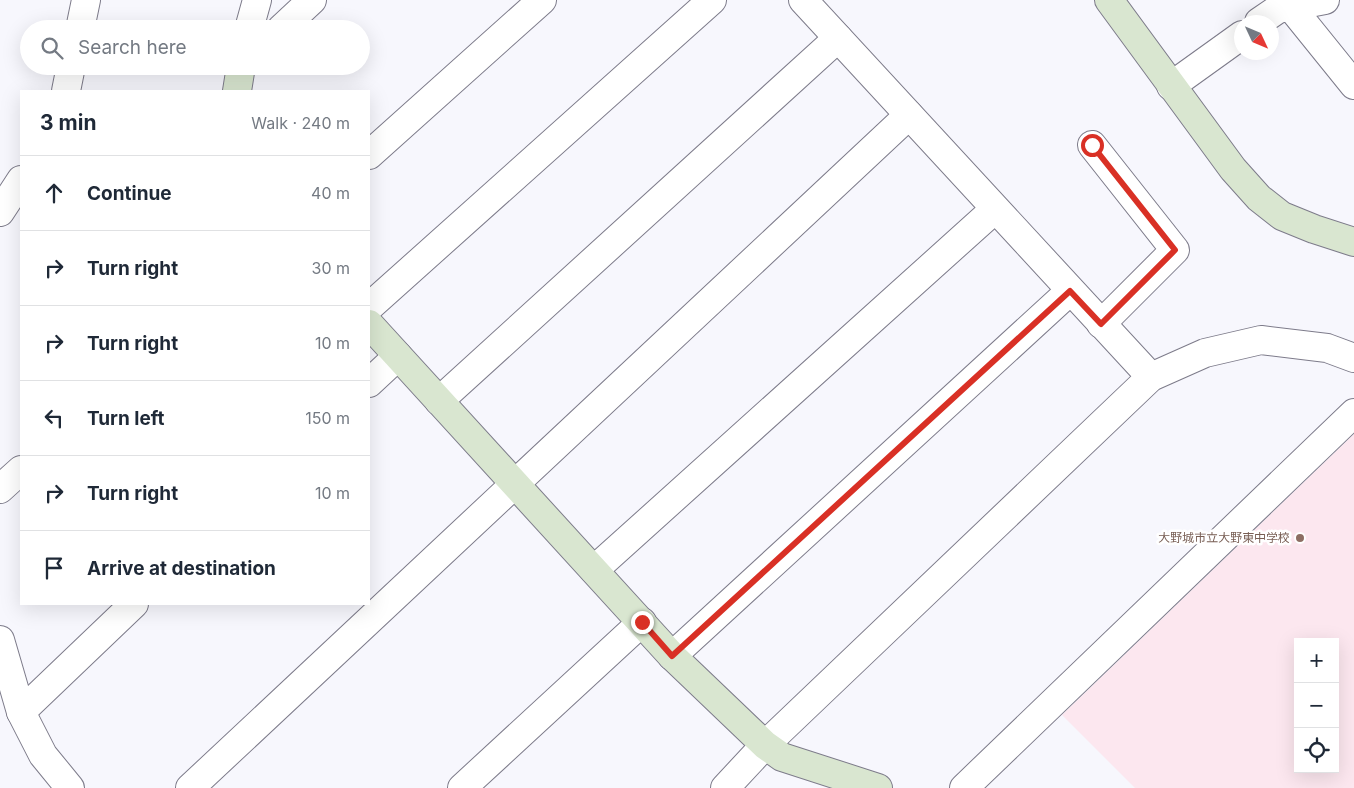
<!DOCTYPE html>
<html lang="en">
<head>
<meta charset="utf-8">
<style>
  :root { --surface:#fff; --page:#f2f2f3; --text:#1f2937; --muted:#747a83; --line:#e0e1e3 }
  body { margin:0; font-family:Inter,"Noto Sans JP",sans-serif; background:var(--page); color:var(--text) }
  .controls { position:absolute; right:15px; bottom:15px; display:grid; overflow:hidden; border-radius:0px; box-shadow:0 5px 20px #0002 }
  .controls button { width:45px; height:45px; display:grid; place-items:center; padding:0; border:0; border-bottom:1px solid var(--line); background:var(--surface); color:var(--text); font:25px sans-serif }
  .compass { position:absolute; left:1234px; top:15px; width:45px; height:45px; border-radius:50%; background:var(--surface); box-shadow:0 5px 20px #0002; rotate:134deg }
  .stop { position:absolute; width:15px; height:15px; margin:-11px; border:4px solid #d93025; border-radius:50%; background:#fff }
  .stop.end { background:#d93025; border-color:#fff; box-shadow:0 1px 5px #0008 }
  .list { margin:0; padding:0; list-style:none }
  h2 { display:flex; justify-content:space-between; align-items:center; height:65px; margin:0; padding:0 20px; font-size:21px }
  h2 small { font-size:16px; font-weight:400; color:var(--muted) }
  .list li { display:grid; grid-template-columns:32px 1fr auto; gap:15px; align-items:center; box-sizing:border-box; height:75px; padding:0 20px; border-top:1px solid var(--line) }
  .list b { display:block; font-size:19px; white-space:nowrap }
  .list em { font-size:16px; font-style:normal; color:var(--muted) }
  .icon { flex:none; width:28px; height:28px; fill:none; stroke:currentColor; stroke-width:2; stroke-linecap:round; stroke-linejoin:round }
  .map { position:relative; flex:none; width:1354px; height:788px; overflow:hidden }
  .search { position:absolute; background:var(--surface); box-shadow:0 5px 20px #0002; left:20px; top:20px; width:350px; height:55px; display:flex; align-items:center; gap:12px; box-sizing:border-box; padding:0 18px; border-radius:28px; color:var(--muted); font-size:19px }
  .panel { position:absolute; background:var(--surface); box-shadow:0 5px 20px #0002; left:20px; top:90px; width:350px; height:515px; border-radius:0px }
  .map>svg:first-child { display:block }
  .education { fill:#fce7ef; fill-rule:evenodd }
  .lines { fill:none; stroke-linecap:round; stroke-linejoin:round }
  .street-casing { stroke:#7d7b8a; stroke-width:30 }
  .secondary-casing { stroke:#7d7b8a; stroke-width:30 }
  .street { stroke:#fff; stroke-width:28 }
  .secondary { stroke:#d9e6d0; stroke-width:28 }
  .route { stroke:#d93025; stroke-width:6 }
  .education-dot { fill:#8d6e63; stroke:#fff; stroke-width:2 }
  .labels { text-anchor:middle; stroke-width:5; stroke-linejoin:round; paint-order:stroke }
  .education-label { font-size:12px; fill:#785e54; stroke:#fff; text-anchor:end }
</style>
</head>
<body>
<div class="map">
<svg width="1354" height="788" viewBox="0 0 1354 788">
  <rect width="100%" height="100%" fill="#f7f7fd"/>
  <path class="education" d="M1354,434V788H1135L1062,715ZM1298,642H1335V769H1298Z"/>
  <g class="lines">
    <defs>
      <g id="street">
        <path d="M803,0L1151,377"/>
        <path d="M1291,7L1354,85"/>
        <path d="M1259,22L1278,9L1325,0"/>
        <path d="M80,29L86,0"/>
        <path d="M249,29L257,0"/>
        <path d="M281,29L312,0"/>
        <path d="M1171,86L1242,35"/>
        <path d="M66,91L71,66"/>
        <path d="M1092,145L1175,250L1101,324"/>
        <path d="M369,155L542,0"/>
        <path d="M0,212L21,180"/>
        <path d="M369,307L712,0"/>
        <path d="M369,383L398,356"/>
        <path d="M439,401L838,38"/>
        <path d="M0,489L21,470"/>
        <path d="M594,570L995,209"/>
        <path d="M0,640L21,712L43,755L70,788"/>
        <path d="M672,656L1070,291"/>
        <path d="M21,712L134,604"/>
        <path d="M190,788L909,115"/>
        <path d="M462,788L642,622"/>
        <path d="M725,788L765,745L1151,377L1205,353L1261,340L1327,348L1354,358"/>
        <path d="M964,788L1354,413"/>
      </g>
      <g id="secondary">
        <path d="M1109,0L1233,169L1259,198L1282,216L1314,229L1354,242"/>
        <path d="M237,91L241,66"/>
        <path d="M369,324L672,656L765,745L782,757L878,788"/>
      </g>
    </defs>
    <use href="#street" class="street-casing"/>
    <use href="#secondary" class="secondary-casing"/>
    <use href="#street" class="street"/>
    <use href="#secondary" class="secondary"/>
  </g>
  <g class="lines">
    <path class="route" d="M642,622L672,656L1070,291L1101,324L1175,250L1092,145"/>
  </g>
  <circle class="education-dot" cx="1300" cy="538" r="5"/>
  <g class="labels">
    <g class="education-label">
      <text x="1290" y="542">大野城市立大野東中学校</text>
    </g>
  </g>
</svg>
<div class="controls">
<button>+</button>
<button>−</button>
<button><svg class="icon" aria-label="locate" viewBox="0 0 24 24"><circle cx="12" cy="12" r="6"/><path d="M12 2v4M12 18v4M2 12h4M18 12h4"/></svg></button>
</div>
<svg class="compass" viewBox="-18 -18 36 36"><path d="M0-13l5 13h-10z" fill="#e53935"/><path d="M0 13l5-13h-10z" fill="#747a83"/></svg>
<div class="stop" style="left:1092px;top:145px"></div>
<div class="stop end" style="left:642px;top:622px"></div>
<div class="search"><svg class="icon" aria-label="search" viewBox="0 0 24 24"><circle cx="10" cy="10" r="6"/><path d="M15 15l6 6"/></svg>Search here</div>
<section class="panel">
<h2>3 min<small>Walk · 240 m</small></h2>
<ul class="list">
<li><svg class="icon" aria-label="ahead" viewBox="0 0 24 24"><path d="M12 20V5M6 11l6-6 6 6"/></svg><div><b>Continue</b></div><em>40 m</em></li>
<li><svg class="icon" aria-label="right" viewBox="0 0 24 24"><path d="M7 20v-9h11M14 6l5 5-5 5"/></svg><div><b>Turn right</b></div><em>30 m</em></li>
<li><svg class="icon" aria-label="right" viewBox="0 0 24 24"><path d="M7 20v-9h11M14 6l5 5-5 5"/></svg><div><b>Turn right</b></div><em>10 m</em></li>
<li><svg class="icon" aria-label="left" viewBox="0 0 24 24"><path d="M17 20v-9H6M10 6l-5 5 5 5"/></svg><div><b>Turn left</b></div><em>150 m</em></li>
<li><svg class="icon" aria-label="right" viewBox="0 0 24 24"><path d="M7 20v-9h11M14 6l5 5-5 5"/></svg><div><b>Turn right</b></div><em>10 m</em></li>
<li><svg class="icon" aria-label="arrive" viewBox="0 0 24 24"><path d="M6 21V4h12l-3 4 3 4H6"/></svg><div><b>Arrive at destination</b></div></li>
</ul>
</section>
</div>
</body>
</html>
